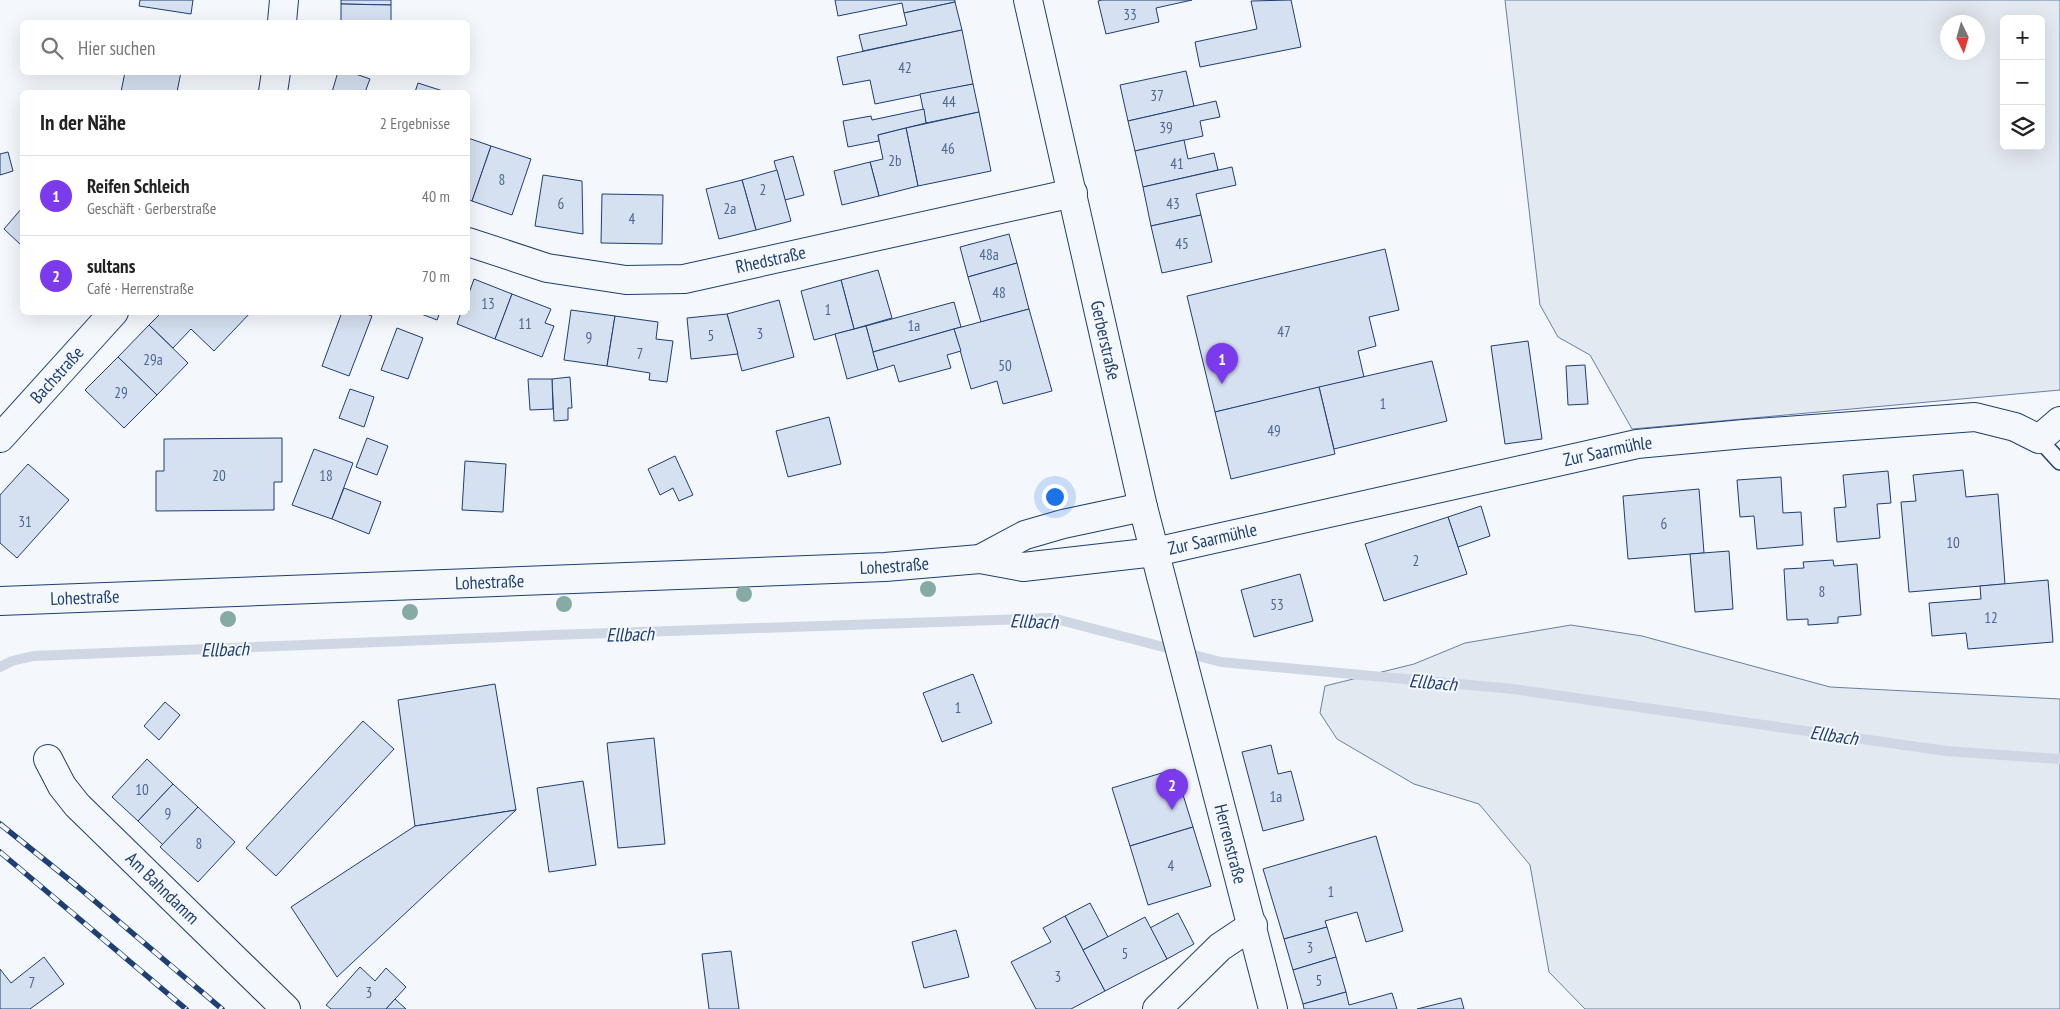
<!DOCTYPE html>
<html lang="de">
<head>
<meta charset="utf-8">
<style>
  :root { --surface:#fff; --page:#f6f6f6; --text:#222; --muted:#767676; --line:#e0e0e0; --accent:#7c3aed }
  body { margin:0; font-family:"PT Sans Narrow",sans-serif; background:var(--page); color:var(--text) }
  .controls { position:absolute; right:15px; top:15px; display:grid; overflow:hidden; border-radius:8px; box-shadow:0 5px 20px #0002 }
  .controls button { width:45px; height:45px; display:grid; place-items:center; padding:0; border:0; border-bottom:1px solid var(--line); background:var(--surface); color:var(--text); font:25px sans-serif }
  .compass { position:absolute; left:1940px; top:15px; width:45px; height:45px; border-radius:50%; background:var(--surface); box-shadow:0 5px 20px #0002; rotate:175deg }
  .you { position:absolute; left:1054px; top:496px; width:18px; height:18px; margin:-12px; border:4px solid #fff; border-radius:50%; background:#1a73e8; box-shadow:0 0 0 8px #1a73e833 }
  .badge { display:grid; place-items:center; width:32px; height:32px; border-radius:50%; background:var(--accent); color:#fff; font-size:16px; font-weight:700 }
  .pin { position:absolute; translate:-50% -41px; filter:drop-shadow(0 1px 2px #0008) }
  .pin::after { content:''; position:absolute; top:26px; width:18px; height:15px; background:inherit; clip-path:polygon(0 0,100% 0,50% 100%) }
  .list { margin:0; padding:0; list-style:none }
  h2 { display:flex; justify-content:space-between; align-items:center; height:65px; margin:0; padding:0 20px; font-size:21px }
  h2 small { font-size:16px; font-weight:400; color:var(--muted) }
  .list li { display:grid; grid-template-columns:32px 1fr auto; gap:15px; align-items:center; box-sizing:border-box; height:80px; padding:0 20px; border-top:1px solid var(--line) }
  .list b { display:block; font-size:19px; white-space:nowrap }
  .list p { margin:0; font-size:16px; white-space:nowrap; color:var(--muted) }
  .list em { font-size:16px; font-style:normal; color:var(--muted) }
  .icon { flex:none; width:28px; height:28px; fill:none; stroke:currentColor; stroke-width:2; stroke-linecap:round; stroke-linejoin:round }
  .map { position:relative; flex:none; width:2060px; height:1009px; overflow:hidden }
  .search { position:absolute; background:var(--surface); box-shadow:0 5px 20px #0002; left:20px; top:20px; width:450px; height:55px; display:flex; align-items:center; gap:12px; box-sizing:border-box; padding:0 18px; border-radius:8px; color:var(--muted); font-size:19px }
  .panel { position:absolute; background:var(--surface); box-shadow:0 5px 20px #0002; left:20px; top:90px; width:450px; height:225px; border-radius:8px }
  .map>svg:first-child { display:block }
  .green { fill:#e3e9f0; stroke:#687fa3; fill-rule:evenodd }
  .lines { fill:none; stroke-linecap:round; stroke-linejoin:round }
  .stream { stroke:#cfd7e4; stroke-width:10 }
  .building { fill:#d5e0f0; stroke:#1d3f73 }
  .lane-casing { stroke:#1d3f73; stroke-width:18 }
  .street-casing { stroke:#1d3f73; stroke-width:30 }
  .secondary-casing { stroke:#1d3f73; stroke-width:30 }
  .lane { stroke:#f4f7fb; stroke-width:15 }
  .street { stroke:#f4f7fb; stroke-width:28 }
  .secondary { stroke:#f4f7fb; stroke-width:28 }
  .rail-casing { stroke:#1d3f73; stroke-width:5.5 }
  .rail { stroke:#f4f7fb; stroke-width:4; stroke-dasharray:11; stroke-linecap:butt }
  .tree { fill:#86aba6 }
  .labels { text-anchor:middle; stroke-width:4; stroke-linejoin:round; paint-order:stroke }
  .number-label { font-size:15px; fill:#4b6792 }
  .street-label { font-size:18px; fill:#1d3f73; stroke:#f4f7fb }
  .water-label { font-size:19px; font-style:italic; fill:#1d3f73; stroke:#f4f7fb }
</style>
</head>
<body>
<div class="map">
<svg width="2060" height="1009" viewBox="0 0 2060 1009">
  <rect width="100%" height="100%" fill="#f4f7fb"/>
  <g class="green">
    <path d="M1505,0H2060V390L1632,429L1590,355L1558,337L1540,305ZM2004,19H2041V146H2004ZM1978,22V52H1948V22Z"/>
    <path d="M1571,625L1642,636L1830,687L2060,699V1009H1585L1549,972L1530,865L1479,804L1414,784L1337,739L1320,713L1325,686L1414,664L1465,643Z"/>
  </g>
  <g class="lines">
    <path class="stream" d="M0,667L12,661L33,656L553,635L1052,618L1221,662L1513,689L1946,751L2060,759"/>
  </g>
  <g class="building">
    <path d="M140,0H193L191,14L139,6Z"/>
    <path d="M341,0H391V5L341,4Z"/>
    <path d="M835,0H955V2L904,13L902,3L838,16Z"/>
    <path d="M1102,0H1192L1156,8L1159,22L1106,34L1098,1Z"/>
    <path d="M1291,0L1301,47L1200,67L1195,42L1257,29L1251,1Z"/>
    <path d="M955,2L962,30L863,51L859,35L907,25L904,13Z"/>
    <path d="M341,4L391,5V22H341Z"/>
    <path d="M962,30L973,84L875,104L870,80L843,85L837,57Z"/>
    <path d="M1186,71L1194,106L1128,121L1120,85Z"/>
    <path d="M125,72H181L177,92H121Z"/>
    <path d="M338,72H350L370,79L365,92H332Z"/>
    <path d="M418,83L446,92H415Z"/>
    <path d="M973,84L979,112L926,123L920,94Z"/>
    <path d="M1216,101L1220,117L1200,121L1203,136L1135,151L1128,121Z"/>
    <path d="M924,109L926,123L878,135L879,141L848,147L843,121L871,116L872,120Z"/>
    <path d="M979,112L991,171L918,186L906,128Z"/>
    <path d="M906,128L918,186L879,196L870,162L883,159L878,135Z"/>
    <path d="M468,138L491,146L472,201L468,199Z"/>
    <path d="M1184,140L1188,159L1214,153L1218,170L1143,187L1135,151Z"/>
    <path d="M491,146L531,159L512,215L472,201Z"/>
    <path d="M8,152L13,171L0,175V154Z"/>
    <path d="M793,156L804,195L785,200L774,161Z"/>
    <path d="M870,162L879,196L842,205L834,171Z"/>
    <path d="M1232,167L1236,185L1196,194L1201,215L1151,226L1143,187Z"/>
    <path d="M777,170L791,221L756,230L742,180Z"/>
    <path d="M543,175L582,181L583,234L535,226Z"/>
    <path d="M742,180L756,230L719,239L706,189Z"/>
    <path d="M602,194L663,195L662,244L601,243Z"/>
    <path d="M22,208V246L4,229Z"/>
    <path d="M1201,215L1212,262L1162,273L1151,226Z"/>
    <path d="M1009,234L1017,263L968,277L960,247Z"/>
    <path d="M1385,249L1399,310L1369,317L1376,346L1358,351L1364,377L1215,412L1187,296Z"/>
    <path d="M1017,263L1029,309L981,322L968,277Z"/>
    <path d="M878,270L892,318L854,329L841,280Z"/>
    <path d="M474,279L512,294L495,339L457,324L461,312H468V296Z"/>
    <path d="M841,280L854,329L814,340L801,291Z"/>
    <path d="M512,294L551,309L545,323L554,326L542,357L495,339Z"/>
    <path d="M779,300L794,357L742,371L727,314Z"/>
    <path d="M954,302L961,327L873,352L866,326Z"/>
    <path d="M1029,309L1052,391L1003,404L997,381L971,389L954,329Z"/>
    <path d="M571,310L615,316L607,366L564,360Z"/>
    <path d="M162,312H251L214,351L191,329L173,348L149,325Z"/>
    <path d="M342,312H362L372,316L349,376L322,366Z"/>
    <path d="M416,312H440L437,320Z"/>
    <path d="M727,314L738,354L691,359L687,318Z"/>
    <path d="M615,316L658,322L656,339L673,341L667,382L649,380L650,373L607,366Z"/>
    <path d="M149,325L188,363L157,395L118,357Z"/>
    <path d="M866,326L878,370L847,379L835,334Z"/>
    <path d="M397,328L423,338L408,379L381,370Z"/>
    <path d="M954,329L961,351L947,355L951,368L899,382L894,365L878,370L873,352Z"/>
    <path d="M1528,341L1542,439L1505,444L1491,346Z"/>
    <path d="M118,357L157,395L124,428L85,390Z"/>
    <path d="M1432,361L1447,421L1334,449L1319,387Z"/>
    <path d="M1585,365L1588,404L1568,405L1566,366Z"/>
    <path d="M570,377L572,408H568V420L554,421L552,379Z"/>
    <path d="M528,379H552L553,409L530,410Z"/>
    <path d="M1319,387L1335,454L1231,479L1215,412Z"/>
    <path d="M350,389L374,397L364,427L339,418Z"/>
    <path d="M829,417L841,464L788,477L776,431Z"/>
    <path d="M282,438V482H274V510L156,511V471H164V439Z"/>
    <path d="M367,438L388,446L377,475L356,467Z"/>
    <path d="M314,449L353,463L332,519L292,505Z"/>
    <path d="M675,456L693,495L679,501L673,488L660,495L648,469Z"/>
    <path d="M465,461L506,464L503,512L462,510Z"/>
    <path d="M28,464L69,500L17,558L0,543V495Z"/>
    <path d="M1963,470L1966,497L1998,494L2005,584L1909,592L1901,502L1916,501L1913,475Z"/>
    <path d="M1888,471L1891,503L1877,504L1880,538L1837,542L1834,508L1846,507L1843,475Z"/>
    <path d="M1781,477L1783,513L1801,512L1803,545L1757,549L1754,516L1740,517L1737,480Z"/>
    <path d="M344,488L381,502L369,534L332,519Z"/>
    <path d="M1699,489L1704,553L1628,559L1623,496Z"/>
    <path d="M1481,506L1490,536L1458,547L1448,517Z"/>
    <path d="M1448,517L1467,574L1384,601L1365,544Z"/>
    <path d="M1729,551L1733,609L1695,612L1690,554Z"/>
    <path d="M1833,560L1834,566L1857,564L1861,615L1838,617V623L1808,625V619L1787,620L1784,569L1804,568L1803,562Z"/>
    <path d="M1300,574L1313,621L1254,637L1241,590Z"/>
    <path d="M2048,580L2053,642L1968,649L1966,633L1932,636L1929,603L1981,599L1980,586Z"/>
    <path d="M973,674L992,723L942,742L923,693Z"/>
    <path d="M495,684L516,810L415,826L398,700Z"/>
    <path d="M165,702L180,715L159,740L144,726Z"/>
    <path d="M363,721L394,749L276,876L246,848Z"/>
    <path d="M654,738L665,844L618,848L607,743Z"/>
    <path d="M1271,745L1278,774L1291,771L1304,820L1263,831L1242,752Z"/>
    <path d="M147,759L173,784L138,821L112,797Z"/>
    <path d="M1175,769L1193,827L1130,846L1112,788Z"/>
    <path d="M583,781L596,865L549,872L537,788Z"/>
    <path d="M173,784L198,807L163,845L138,821Z"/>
    <path d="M198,807L235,842L198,882L160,847Z"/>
    <path d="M516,810L337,977L291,907L415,826Z"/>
    <path d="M1193,827L1211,886L1148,905L1130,846Z"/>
    <path d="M1376,836L1403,931L1366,942L1357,912L1325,921L1327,927L1284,939L1263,869Z"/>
    <path d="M1090,903L1108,937L1083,950L1065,916Z"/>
    <path d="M1178,913L1194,944L1167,959L1150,928Z"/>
    <path d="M1065,916L1105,991L1071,1009H1036L1011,962L1051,942L1043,928Z"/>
    <path d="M1145,917L1167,959L1105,991L1083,950Z"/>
    <path d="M1327,927L1336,957L1293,970L1284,939Z"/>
    <path d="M956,930L969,977L924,988L912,942Z"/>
    <path d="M731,951L739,1009H709L702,954Z"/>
    <path d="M44,957L64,984L30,1009H0V969L11,983Z"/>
    <path d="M1336,957L1346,992L1303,1004L1293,970Z"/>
    <path d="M360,967L375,981L386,968L406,987L386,1009H331L326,1005Z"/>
    <path d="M1346,992L1349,1005L1392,993L1397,1009H1304L1303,1004Z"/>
    <path d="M1461,998L1464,1009H1417Z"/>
    <path d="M395,999L406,1009H386Z"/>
  </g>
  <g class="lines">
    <defs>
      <path id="lane" d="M2039,439L2060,462"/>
      <g id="street">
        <path d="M282,22L284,0"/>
        <path d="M273,92L276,72"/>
        <path id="s1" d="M468,242L547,268L626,280L684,279L1073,193"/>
        <path id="s2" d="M0,438L114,312"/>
        <path id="s3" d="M1155,552L1637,444L1744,434L1975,417L2015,427L2039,439L2060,421"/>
        <path id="s4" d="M48,759L62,786L77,805L286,1009"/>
        <path d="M1157,1009L1220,947L1253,925"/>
      </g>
      <g id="secondary">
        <path id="s5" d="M1028,0L1143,507L1273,1009"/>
        <path d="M980,559L1025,535L1063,524L1143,507"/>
        <path id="s6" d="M0,601L885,567L980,559L1023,567L1155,552"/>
      </g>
    </defs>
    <use href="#lane" class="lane-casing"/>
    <use href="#street" class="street-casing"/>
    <use href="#secondary" class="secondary-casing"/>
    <use href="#lane" class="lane"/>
    <use href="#street" class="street"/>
    <use href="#secondary" class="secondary"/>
    <defs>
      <g id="rail">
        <path d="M0,824L77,886L222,1009"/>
        <path d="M0,852L186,1009"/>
      </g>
    </defs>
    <use href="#rail" class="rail-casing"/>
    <use href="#rail" class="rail"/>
  </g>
  <g class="tree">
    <circle cx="928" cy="589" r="8"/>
    <circle cx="744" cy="594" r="8"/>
    <circle cx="564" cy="604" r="8"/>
    <circle cx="410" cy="612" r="8"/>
    <circle cx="228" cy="619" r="8"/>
  </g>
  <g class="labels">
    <g class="number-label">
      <text x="1130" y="20">33</text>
      <text x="905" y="73">42</text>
      <text x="1157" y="101">37</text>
      <text x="949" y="107">44</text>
      <text x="1166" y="133">39</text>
      <text x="948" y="154">46</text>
      <text x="895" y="166">2b</text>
      <text x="1177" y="169">41</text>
      <text x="502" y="185">8</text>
      <text x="763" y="195">2</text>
      <text x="561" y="209">6</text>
      <text x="1173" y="209">43</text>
      <text x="730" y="214">2a</text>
      <text x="632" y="224">4</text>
      <text x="1182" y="249">45</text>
      <text x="989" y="260">48a</text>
      <text x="999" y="298">48</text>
      <text x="488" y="309">13</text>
      <text x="828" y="315">1</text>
      <text x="525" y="329">11</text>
      <text x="914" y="331">1a</text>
      <text x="1284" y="337">47</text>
      <text x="760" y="339">3</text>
      <text x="711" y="341">5</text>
      <text x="589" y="343">9</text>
      <text x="640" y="359">7</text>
      <text x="153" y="365">29a</text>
      <text x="1005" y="371">50</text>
      <text x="121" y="398">29</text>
      <text x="1383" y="409">1</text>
      <text x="1274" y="436">49</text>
      <text x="219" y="481">20</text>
      <text x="326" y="481">18</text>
      <text x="25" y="527">31</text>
      <text x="1664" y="529">6</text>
      <text x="1953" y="548">10</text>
      <text x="1416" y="566">2</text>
      <text x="1822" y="597">8</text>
      <text x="1277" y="610">53</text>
      <text x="1991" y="623">12</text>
      <text x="958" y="713">1</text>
      <text x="142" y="795">10</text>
      <text x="1276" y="802">1a</text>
      <text x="168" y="819">9</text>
      <text x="199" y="849">8</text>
      <text x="1171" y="871">4</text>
      <text x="1331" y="897">1</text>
      <text x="1310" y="953">3</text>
      <text x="1125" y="959">5</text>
      <text x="1058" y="982">3</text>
      <text x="1319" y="986">5</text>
      <text x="32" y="988">7</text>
      <text x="369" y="998">3</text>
    </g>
    <g class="street-label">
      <text dy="6" stroke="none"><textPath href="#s1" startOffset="310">Rhedstraße</textPath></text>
      <text dy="6" stroke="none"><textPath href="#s5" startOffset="349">Gerberstraße</textPath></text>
      <text dy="6" stroke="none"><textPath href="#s2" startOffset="85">Bachstraße</textPath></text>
      <text dy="6" stroke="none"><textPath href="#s3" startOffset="464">Zur Saarmühle</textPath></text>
      <text dy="6" stroke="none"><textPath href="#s3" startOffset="59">Zur Saarmühle</textPath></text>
      <text dy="6" stroke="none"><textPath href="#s6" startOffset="895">Lohestraße</textPath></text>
      <text dy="6" stroke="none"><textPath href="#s6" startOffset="490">Lohestraße</textPath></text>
      <text dy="6" stroke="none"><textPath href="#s6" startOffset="85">Lohestraße</textPath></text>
      <text dy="6" stroke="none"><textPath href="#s5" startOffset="868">Herrenstraße</textPath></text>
      <text dy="6" stroke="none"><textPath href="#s4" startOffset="174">Am Bahndamm</textPath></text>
    </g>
    <g class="water-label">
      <text transform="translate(1034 621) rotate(2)" y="7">Ellbach</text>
      <text transform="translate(630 634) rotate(-2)" y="7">Ellbach</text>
      <text transform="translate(225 649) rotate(-2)" y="7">Ellbach</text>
      <text transform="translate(1433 682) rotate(5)" y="7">Ellbach</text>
      <text transform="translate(1834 735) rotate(8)" y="7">Ellbach</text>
    </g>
  </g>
</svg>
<div class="controls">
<button>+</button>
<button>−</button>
<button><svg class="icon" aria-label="layers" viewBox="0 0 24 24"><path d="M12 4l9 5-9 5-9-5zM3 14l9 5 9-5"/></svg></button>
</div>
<svg class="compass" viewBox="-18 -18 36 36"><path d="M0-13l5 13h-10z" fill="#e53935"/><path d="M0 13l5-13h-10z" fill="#767676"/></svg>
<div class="you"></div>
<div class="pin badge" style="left:1222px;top:384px">1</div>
<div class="pin badge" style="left:1172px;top:810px">2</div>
<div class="search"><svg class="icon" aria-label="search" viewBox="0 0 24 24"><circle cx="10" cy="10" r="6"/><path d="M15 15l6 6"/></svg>Hier suchen</div>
<section class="panel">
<h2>In der Nähe<small>2 Ergebnisse</small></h2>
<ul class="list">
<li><span class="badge">1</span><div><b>Reifen Schleich</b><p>Geschäft · Gerberstraße</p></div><em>40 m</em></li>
<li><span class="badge">2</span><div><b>sultans</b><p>Café · Herrenstraße</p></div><em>70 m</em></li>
</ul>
</section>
</div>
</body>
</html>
